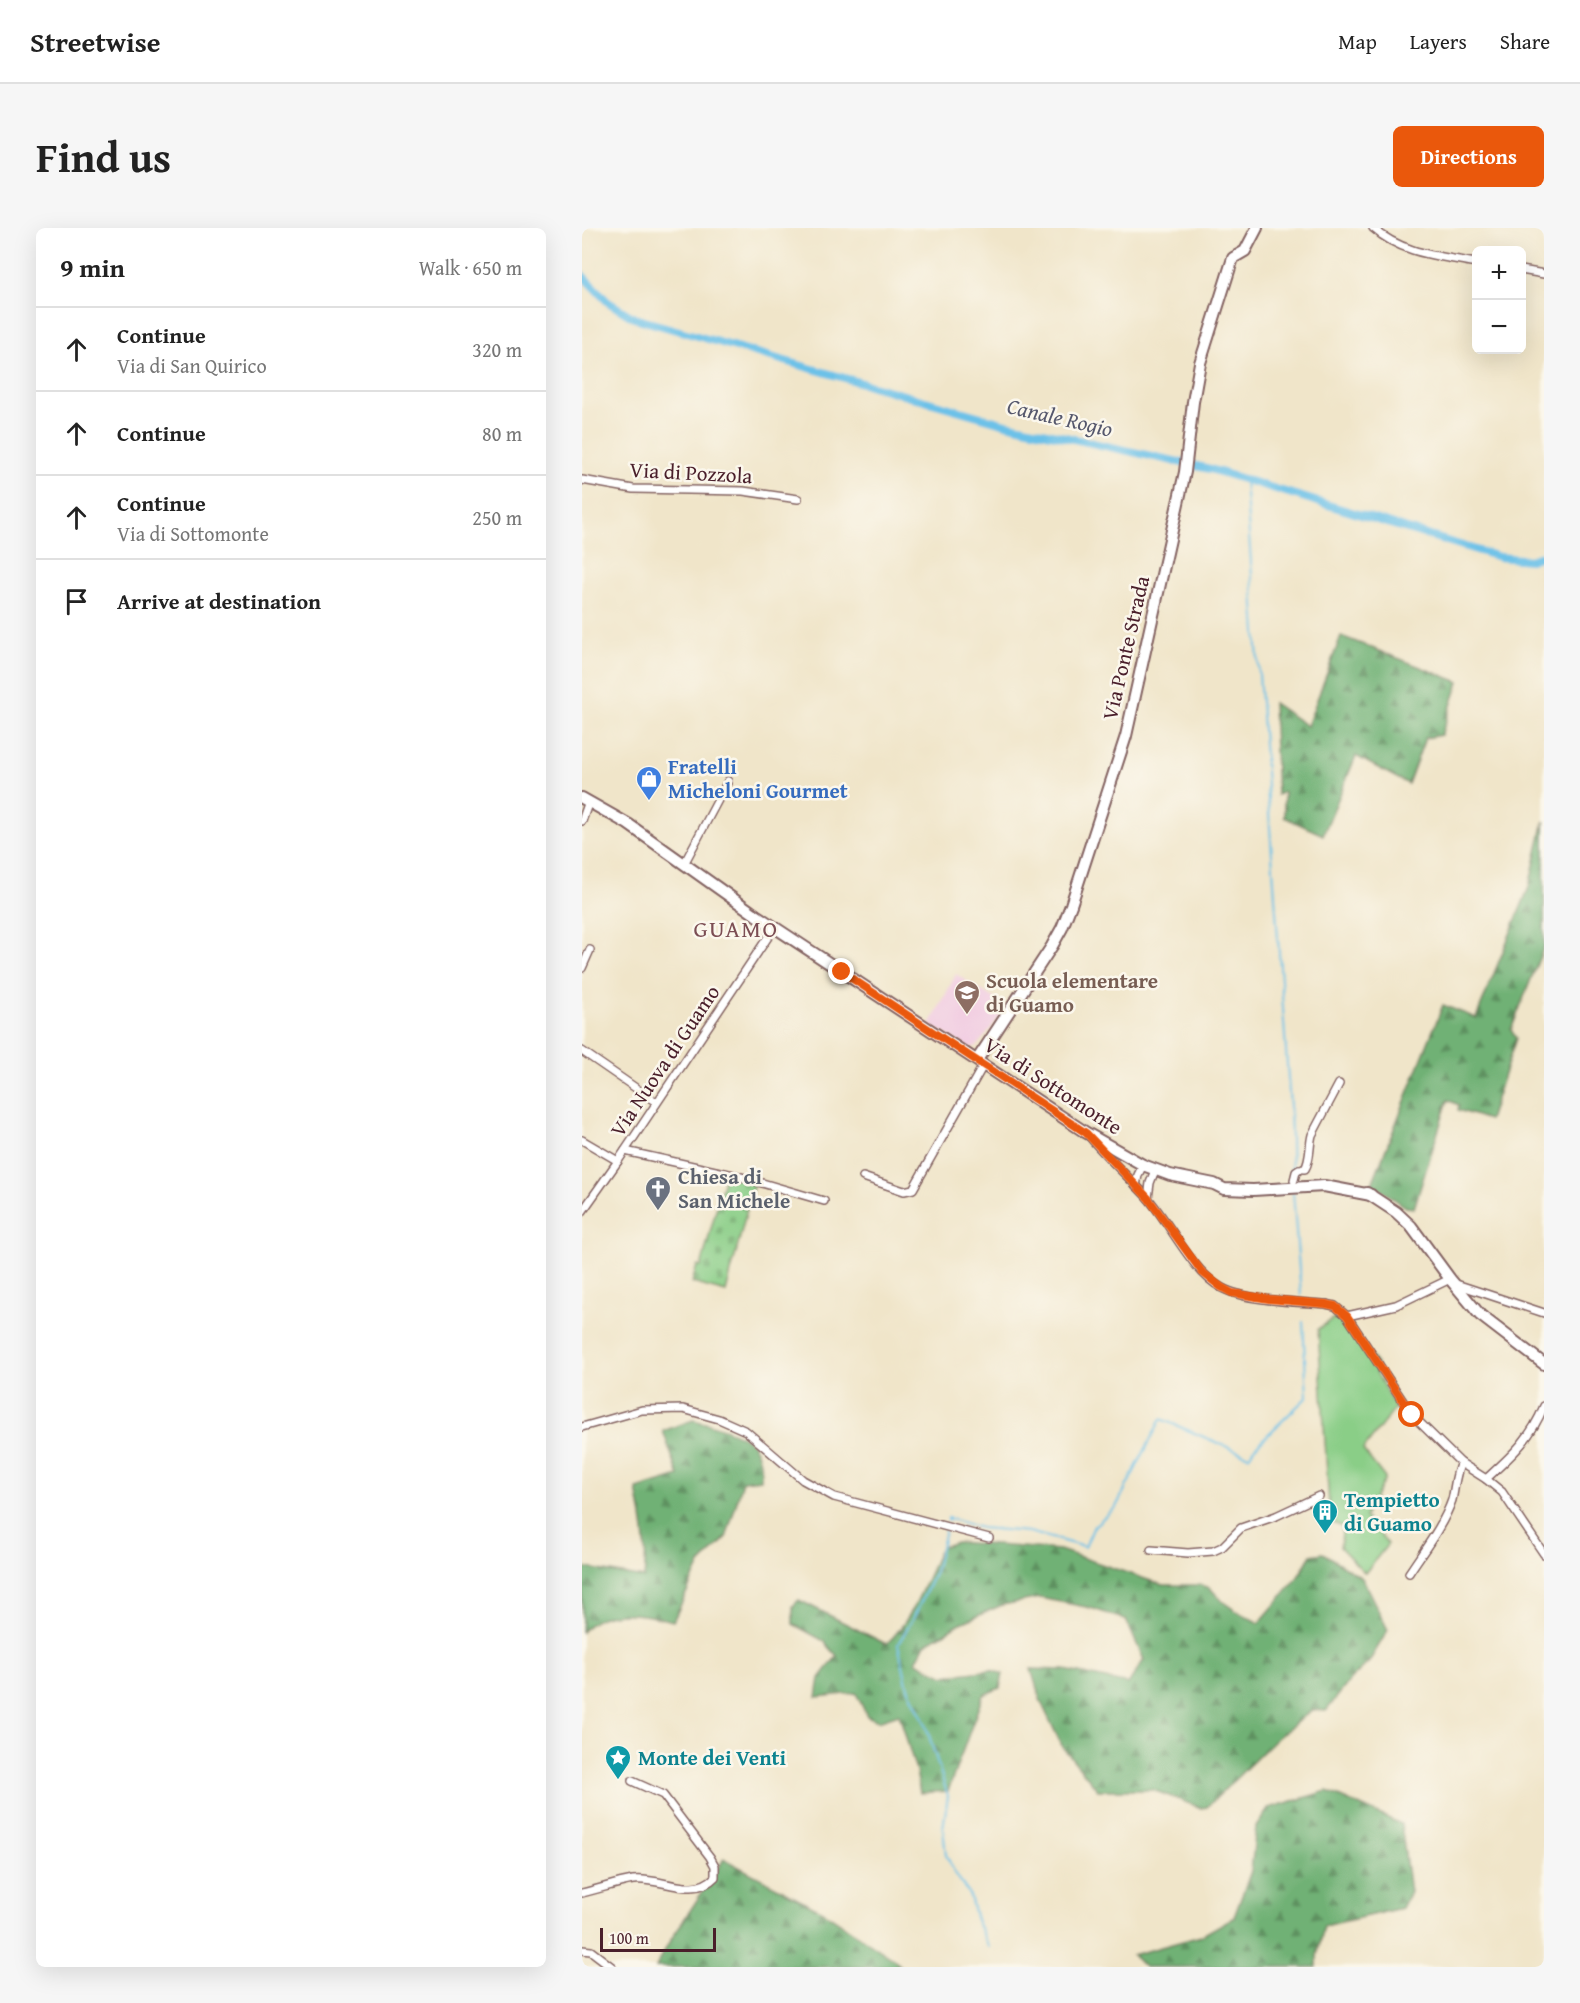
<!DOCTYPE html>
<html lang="en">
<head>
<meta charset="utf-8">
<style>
  :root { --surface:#fff; --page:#f6f6f6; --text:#222; --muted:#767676; --line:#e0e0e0; --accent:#ea580c }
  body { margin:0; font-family:"Gentium Book Plus",serif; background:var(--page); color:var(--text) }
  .controls { position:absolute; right:18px; top:18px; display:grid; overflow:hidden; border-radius:9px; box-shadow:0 6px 24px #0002 }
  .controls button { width:54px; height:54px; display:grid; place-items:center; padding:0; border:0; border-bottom:2px solid var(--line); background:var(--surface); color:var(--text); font:30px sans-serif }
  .scale { position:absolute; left:18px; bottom:15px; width:116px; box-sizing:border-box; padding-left:6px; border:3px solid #4a1f2b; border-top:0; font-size:16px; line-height:21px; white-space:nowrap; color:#4a1f2b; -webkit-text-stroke:4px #fbf7ec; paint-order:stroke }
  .stop { position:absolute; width:18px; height:18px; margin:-14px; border:4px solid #ea580c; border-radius:50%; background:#fff }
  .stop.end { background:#ea580c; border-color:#fff; box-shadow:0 2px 6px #0008 }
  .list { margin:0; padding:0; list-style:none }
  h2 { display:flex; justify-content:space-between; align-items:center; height:78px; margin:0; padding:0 24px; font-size:26px }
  h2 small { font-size:20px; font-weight:400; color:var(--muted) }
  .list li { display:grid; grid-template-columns:39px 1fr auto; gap:18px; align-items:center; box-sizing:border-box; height:84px; padding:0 24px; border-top:2px solid var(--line) }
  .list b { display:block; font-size:22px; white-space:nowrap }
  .list p { margin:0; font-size:20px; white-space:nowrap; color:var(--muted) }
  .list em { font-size:20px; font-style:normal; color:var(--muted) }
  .icon { flex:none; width:33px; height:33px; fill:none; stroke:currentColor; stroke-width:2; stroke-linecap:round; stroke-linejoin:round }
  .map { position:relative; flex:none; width:962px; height:1739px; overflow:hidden; border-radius:9px }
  header { display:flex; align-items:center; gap:36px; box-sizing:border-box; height:84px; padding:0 30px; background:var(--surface); border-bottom:2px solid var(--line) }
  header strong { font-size:28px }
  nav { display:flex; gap:33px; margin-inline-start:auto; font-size:21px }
  .intro { display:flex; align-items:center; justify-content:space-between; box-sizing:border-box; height:144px; padding:0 36px }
  h1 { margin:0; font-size:42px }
  .button { padding:15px 27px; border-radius:9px; background:var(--accent); color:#fff; font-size:21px; font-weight:700 }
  main { display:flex; gap:36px; padding:0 36px }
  aside { flex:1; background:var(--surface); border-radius:9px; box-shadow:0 6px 24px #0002 }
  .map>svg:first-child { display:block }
  .built { fill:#f2cfe2 }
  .grass { fill:#8ace87; stroke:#6a7659; stroke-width:1.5 }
  .forest { fill:url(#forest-firs); stroke:#5c6850; stroke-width:1.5 }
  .cemetery { fill:url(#cemetery-stones); stroke:#6a7659; stroke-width:1.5 }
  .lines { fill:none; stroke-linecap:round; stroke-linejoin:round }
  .stream { stroke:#6cc1e8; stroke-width:2 }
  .canal { stroke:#6cc1e8; stroke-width:8 }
  .street-casing { stroke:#846462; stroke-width:10 }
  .secondary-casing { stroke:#846462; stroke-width:14 }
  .street { stroke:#fff; stroke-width:7 }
  .secondary { stroke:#fff; stroke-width:10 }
  .route { stroke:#ea580c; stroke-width:8 }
  .labels { text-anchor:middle; stroke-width:5; stroke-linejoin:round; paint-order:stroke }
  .street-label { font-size:21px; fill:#4a1f2b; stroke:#fbf7ec }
  .shop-label { font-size:21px; font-weight:bold; fill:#366cbe; stroke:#fbf7ec; text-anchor:start }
  .education-label { font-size:21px; font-weight:bold; fill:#785e54; stroke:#fbf7ec; text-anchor:start }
  .worship-label { font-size:21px; font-weight:bold; fill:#5b616d; stroke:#fbf7ec; text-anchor:start }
  .culture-label { font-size:21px; font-weight:bold; fill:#0d838f; stroke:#fbf7ec; text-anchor:start }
  .water-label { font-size:22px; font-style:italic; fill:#56586d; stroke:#fbf7ec }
  .quarter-label { font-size:24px; letter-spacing:1.5px; fill:#7c4e54; stroke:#fbf7ec }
</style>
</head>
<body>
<header>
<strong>Streetwise</strong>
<nav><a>Map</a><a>Layers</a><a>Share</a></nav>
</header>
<div class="intro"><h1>Find us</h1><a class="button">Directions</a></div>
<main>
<aside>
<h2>9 min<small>Walk · 650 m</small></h2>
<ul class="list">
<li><svg class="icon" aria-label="ahead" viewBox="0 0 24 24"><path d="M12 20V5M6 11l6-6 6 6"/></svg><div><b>Continue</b><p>Via di San Quirico</p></div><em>320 m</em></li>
<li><svg class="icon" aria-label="ahead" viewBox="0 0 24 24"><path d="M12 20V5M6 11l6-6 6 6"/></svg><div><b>Continue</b></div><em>80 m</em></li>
<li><svg class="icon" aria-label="ahead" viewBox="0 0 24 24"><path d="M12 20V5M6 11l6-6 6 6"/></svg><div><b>Continue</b><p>Via di Sottomonte</p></div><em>250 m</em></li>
<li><svg class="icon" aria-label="arrive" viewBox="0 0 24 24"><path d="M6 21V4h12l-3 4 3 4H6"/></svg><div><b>Arrive at destination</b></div></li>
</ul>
</aside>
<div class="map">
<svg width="962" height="1739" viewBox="0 0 962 1739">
  <defs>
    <pattern id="forest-firs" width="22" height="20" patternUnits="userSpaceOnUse" patternTransform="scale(1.5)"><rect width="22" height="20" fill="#6fb174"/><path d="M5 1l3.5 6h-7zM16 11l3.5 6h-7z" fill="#5d8f5f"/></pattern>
    <pattern id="cemetery-stones" width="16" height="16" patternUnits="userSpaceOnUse" patternTransform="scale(1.5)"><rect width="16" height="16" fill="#8ace87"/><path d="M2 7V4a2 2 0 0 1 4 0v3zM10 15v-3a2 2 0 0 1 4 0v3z" fill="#79b075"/></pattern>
  </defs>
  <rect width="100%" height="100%" fill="#fbf7ec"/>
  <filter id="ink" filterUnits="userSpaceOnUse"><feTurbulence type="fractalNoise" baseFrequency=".0167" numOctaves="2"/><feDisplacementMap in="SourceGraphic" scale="12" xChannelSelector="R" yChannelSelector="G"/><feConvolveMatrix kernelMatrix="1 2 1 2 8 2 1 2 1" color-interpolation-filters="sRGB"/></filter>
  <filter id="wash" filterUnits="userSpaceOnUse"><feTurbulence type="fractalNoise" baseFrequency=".008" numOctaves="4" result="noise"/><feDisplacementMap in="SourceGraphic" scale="24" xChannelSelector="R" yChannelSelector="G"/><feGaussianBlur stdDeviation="1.35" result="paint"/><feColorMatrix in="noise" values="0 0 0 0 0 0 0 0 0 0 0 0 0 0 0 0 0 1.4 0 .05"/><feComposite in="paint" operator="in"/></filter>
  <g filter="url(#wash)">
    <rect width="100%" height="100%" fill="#f0e5c9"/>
    <path class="built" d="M374,746L425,779L395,818L387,820L348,797Z"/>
    <path class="grass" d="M756,1088L764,1097L795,1136L793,1142L813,1180L781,1222L803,1250L783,1289L806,1316L783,1345L758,1319L761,1299L748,1294L736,1101Z"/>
    <g class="forest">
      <path d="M759,408L877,454L859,507L843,510L826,556L774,528L741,607L702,589V564L695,567L691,475L725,498Z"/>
      <path d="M962,593V718L929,802L934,810L907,892L876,882L877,877L866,872L832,980L824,979L790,956L861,777L894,790L947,659Z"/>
      <path d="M111,1192C125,1195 159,1205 169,1215C177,1223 180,1240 179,1251L161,1253L144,1310L118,1336L91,1393C63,1386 21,1377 0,1404V1339L62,1350C66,1319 61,1292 55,1261L97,1248L81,1203Z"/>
      <path d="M374,1314L478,1322L581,1357H619L628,1360L640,1373L654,1383L677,1395L714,1352L729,1327L741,1325L780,1350L806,1402L787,1434L769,1451L744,1483L730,1482L695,1510L625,1579L619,1580L571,1562H516L480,1518L459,1474L449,1441L483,1442L546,1456L562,1432L544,1392L509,1380L458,1370L420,1377L377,1396L343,1416L334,1434L362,1448L409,1442L421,1446L418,1460L401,1467L366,1563L338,1565L334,1543L317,1486L296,1493L285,1488L274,1465L235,1469L238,1450L255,1428L242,1413L211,1396V1378L217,1372L304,1416C330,1394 345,1349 359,1319Z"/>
      <path d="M745,1563L819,1596L828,1664L820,1680L742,1698L735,1728V1739H562L550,1727L619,1708L652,1689L669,1643L674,1599L687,1580Z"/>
      <path d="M142,1631L240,1683L311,1731L319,1739H74L88,1713Z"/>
    </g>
    <path class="cemetery" d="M143,947L172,954L144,1064L110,1055L115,1038L119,1039Z"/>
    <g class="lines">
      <g class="stream">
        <path d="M663,251L708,878L710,946"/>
        <path d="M711,964L719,1067"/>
        <path d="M366,1292V1290L399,1300L447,1304L503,1319L512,1298L534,1279L579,1191L667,1228L672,1220L725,1169L721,1094"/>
        <path d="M363,1303L353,1344L331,1391L316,1416L326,1460L343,1495L366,1568L361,1600L364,1627L373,1645L388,1668L394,1692L407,1719"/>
      </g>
      <path class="canal" d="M0,47L26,74L52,90L424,196L628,241L917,329L948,332L962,327"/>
    </g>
  </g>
  <g filter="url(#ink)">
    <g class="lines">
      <defs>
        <g id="street">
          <path d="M791,0C820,26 858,28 894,35"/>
          <path d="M939,42L962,46"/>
          <path d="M0,252L51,261L161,263L216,271"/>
          <path d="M0,593L7,573"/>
          <path d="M102,636L146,553"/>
          <path d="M0,740L8,722"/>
          <path d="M0,823L74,874"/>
          <path d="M508,909C525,930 546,948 565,969C588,995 610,1044 640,1060C664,1073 716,1074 744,1076L753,1078L765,1088L830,1187L879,1235L904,1251L920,1264L962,1326"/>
          <path d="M0,912L36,933"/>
          <path d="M43,923L156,948L242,973"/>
          <path d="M721,941H723C729,931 727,918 730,907L757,856"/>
          <path d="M281,949L322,963L331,961L402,836"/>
          <path d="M712,952L714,944L717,942"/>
          <path d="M554,958L556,947L561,937"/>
          <path d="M566,970L568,955L573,942"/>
          <path d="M0,984L36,933L192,700"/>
          <path d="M874,1056L962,1085"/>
          <path d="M765,1088L814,1077L868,1051"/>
          <path d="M0,1199L60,1182L101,1181L137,1191L164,1203L221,1252L252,1269L407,1310"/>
          <path d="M904,1251C929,1228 949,1211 962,1178"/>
          <path d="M569,1322L606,1325L631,1323L640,1319L659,1300L694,1288L737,1268"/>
          <path d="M827,1345C842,1322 861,1298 870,1272C873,1260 873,1246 879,1235"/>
          <path d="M0,1665C17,1661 34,1655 51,1652C77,1648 111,1672 133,1649V1638L128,1629L81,1567L50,1553"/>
          <path d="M0,1722L9,1723L30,1739"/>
        </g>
        <g id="secondary">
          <path d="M0,570L46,596L174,687L503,904L561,937L588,947L632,956L642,961L671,962L742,958L789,967"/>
          <path d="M395,832L470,718L480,700L489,677L544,508L603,244L611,174L618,135L651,30L663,23L675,0"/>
          <path d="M785,965L814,984L829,998L868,1051L898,1087L962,1136"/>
        </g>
      </defs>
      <use href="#street" class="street-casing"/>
      <use href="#secondary" class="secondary-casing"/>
      <use href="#street" class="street"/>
      <use href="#secondary" class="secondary"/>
    </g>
  </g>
  <g class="lines" filter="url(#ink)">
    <path class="route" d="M260,744L504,905L566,970L620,1044L639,1059L650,1065L687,1071L744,1076L753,1078L765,1088L830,1187"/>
  </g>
  <defs>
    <symbol id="shop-pin" viewBox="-11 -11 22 30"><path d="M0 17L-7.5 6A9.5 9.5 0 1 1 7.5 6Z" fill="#3f7fe0" stroke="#fbf7ec"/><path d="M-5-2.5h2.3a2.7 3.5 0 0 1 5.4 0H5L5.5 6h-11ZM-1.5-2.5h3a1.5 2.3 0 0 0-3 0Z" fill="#fff"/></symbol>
    <symbol id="school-pin" viewBox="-11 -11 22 30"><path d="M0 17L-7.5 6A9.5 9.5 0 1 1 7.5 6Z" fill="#8d6e63" stroke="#fbf7ec"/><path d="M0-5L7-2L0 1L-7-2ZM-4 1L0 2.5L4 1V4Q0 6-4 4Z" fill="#fff"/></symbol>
    <symbol id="church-pin" viewBox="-11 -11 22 30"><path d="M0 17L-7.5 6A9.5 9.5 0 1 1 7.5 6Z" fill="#6b7280" stroke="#fbf7ec"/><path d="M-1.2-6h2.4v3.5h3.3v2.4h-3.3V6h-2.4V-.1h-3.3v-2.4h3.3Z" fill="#fff"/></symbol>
    <symbol id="building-pin" viewBox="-11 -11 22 30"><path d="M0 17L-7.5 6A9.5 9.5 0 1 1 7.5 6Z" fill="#0f9aa8" stroke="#fbf7ec"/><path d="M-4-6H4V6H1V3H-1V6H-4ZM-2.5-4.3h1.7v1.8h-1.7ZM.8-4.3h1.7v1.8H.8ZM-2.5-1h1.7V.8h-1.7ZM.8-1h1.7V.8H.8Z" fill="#fff"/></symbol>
    <symbol id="sight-pin" viewBox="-11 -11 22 30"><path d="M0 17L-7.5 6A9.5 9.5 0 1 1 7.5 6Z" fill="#0f9aa8" stroke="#fbf7ec"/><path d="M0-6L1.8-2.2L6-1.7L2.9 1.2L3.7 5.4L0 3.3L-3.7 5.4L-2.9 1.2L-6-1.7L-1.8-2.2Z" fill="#fff"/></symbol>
  </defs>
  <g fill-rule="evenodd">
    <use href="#shop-pin" x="52" y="536" width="30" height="40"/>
    <use href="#school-pin" x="370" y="750" width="30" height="40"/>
    <use href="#church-pin" x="61" y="946" width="30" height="40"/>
    <use href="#building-pin" x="728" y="1269" width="30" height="40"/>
    <use href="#sight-pin" x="21" y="1515" width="30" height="40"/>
  </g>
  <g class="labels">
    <g class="street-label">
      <text transform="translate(109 245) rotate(3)" y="7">Via di Pozzola</text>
      <text transform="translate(544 420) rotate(-77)" y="7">Via Ponte Strada</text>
      <text transform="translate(83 833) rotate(-56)" y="7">Via Nuova di Guamo</text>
      <text transform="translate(471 858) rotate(33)" y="7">Via di Sottomonte</text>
    </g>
    <g class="shop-label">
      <text x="86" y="546">Fratelli<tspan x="86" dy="24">Micheloni Gourmet</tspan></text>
    </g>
    <g class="education-label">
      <text x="404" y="760">Scuola elementare<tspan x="404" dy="24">di Guamo</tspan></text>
    </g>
    <g class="worship-label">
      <text x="96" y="956">Chiesa di<tspan x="96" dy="24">San Michele</tspan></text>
    </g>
    <g class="culture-label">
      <text x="762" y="1279">Tempietto<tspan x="762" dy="24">di Guamo</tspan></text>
      <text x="56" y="1537">Monte dei Venti</text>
    </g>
    <g class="water-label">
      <text transform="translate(478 189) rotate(13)" y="8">Canale Rogio</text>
    </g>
    <g class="quarter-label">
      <text x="154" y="709">GUAMO</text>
    </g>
  </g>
</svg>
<div class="controls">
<button>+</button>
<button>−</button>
</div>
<div class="scale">100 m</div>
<div class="stop" style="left:830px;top:1187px"></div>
<div class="stop end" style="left:260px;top:744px"></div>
</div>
</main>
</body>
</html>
